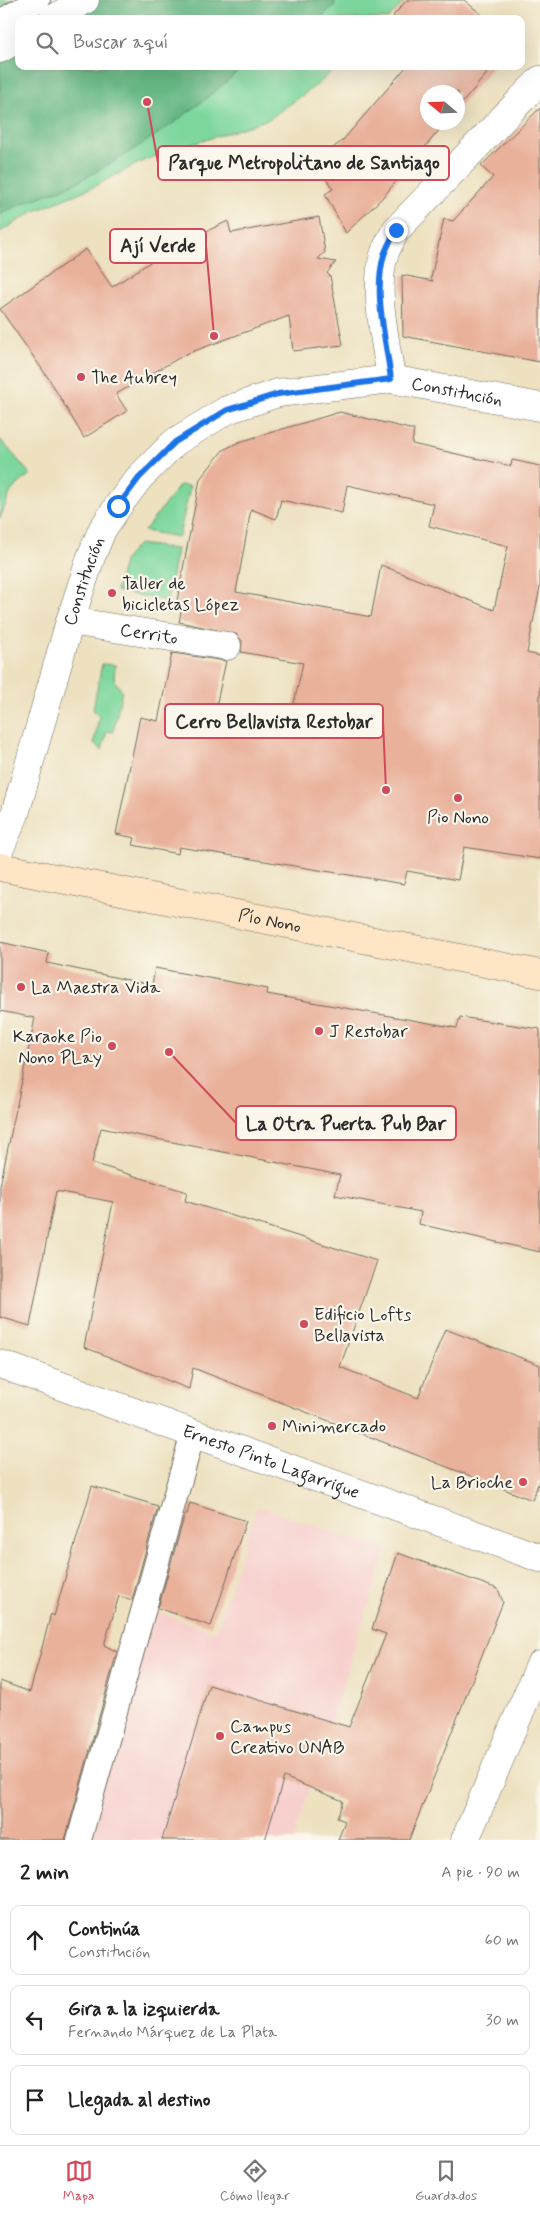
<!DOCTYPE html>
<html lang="es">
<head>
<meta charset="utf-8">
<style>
  :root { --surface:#fff; --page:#f2f2f2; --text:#222; --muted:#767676; --line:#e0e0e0; --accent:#d1495b }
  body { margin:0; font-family:Mynerve,sans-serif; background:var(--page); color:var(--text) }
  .compass { position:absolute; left:420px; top:85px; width:45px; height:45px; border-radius:50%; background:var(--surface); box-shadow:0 5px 20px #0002; rotate:289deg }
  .stop { position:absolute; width:15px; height:15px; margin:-11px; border:4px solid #1a73e8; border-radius:50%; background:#fff }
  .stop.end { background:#1a73e8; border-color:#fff; box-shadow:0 1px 5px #0008 }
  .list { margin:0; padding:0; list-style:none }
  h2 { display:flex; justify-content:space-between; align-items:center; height:65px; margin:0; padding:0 20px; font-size:21px }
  h2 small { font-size:16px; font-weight:400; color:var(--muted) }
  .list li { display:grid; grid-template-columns:32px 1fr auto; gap:15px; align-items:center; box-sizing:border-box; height:70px; margin:0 10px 10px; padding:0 10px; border:1px solid var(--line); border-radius:10px }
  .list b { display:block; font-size:19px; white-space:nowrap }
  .list p { margin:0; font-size:16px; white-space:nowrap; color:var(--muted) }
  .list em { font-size:16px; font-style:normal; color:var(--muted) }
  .icon { flex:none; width:28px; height:28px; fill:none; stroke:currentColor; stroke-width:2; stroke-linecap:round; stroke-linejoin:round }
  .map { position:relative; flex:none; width:540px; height:1840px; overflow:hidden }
  .search { position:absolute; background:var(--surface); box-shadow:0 5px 20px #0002; left:15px; right:15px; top:15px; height:55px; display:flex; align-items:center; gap:12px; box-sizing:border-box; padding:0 18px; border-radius:10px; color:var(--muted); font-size:19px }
  .sheet { height:305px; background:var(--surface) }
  nav { display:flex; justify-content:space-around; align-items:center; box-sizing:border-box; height:70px; border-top:1px solid var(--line); background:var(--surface); font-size:14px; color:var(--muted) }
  nav a { display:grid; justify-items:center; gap:2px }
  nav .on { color:var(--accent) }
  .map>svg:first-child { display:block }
  .built { fill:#f7d0ce }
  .green { fill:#7dd79d; stroke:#548164 }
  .forest { fill:#66b884; stroke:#487258 }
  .building { fill:#e9b09a; fill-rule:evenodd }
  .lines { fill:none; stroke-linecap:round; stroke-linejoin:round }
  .pedestrian-casing { stroke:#6f6b5f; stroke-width:26 }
  .minor-casing { stroke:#6f6b5f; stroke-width:29 }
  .secondary-casing { stroke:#6f6b5f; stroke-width:29 }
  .pedestrian { stroke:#fff; stroke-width:24 }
  .minor { stroke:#fff; stroke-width:28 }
  .secondary { stroke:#fde5c5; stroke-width:28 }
  .route { stroke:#1a73e8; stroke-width:6 }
  .poi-dot { fill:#d1495b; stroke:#fbf7ec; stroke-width:2 }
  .labels { text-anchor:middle; stroke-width:4.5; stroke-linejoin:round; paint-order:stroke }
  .poi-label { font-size:18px; fill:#2b2b2b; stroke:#fbf7ec; text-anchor:start }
  .street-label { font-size:18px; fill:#2b2b2b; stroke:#fbf7ec }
  .leader { fill:none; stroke:#d1495b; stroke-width:2 }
  .callout-dot { fill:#d1495b; stroke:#fbf7ec; stroke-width:2 }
  .callout { fill:#fbf7ec; stroke:#d1495b; stroke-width:2 }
  .callout-label { font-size:19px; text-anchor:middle; font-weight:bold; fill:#2b2b2b }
</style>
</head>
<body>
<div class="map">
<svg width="540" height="1840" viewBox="0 0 540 1840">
  <rect width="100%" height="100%" fill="#fbf7ec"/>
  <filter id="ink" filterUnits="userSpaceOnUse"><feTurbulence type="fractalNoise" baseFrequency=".02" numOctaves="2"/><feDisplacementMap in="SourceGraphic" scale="10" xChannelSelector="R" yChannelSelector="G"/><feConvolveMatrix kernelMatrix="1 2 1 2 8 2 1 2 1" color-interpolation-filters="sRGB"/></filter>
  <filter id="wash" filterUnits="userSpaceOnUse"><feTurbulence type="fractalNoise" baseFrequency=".0096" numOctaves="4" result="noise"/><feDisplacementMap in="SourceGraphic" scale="20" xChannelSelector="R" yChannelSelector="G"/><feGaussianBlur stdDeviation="1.12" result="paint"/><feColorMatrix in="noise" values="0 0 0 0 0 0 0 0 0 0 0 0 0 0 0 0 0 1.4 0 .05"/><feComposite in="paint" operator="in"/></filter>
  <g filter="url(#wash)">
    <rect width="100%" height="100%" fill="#ede1c0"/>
    <path class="built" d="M257,1506L386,1550L293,1840H86L150,1610L216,1632Z"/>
    <g class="green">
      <path d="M0,0H405L388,19H19V66H338L318,84L269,119L147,159L95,186L33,212L0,232Z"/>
      <path d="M0,439L30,474L11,491L0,518Z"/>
      <path d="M180,485L190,486L179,537L144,531Z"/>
      <path d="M138,544L177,549L167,601L116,591L125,559Z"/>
      <path d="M102,664L115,665L114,680L122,691L113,732L107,731L102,750L94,743L99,717L93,709Z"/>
    </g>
    <g class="forest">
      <path d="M102,0H334L335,5L319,19H71Z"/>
      <path d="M19,51V66H244C195,111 139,149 81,180C55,194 25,199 0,215V62Z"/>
    </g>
    <g id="blocks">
      <g class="building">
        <path d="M407,0H464L487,19H397L393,16Z"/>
        <path d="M407,66H493L458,108V92H428V122H446L383,197L346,233L325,194L333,189L315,162L343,140Z"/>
        <path d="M540,108V362L403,336L402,275L433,281L431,278L444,219L453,221L493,177L481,166Z"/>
        <path d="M319,217L325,252L318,259L336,262L327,273L330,276L343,345L293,351L289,316L186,354L116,394L127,411L84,438L49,379L0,309L86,249L112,287L175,246L228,221L231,233Z"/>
        <path d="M340,412L414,430L412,444L511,466L512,460L540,466V587L527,653L540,656V859L464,847L458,880L407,871L404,884L179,847L178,854L133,845L135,838L116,834L140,717L158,721L172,653L226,661L213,720L287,734L303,663L241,652L242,641L236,634L179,622L182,607L176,606L200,479L223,450L239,442ZM347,485L434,504L429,526L508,546L494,610L381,565L371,617L236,592L251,509L276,519L281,500L342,513Z"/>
        <path d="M0,942L49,953L47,963L152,985L155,968L268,989L267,994L457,1028L460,1017L540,1029V1252L419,1224L421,1212L335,1195L340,1175L101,1128L92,1163L187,1192L185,1201L377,1261L340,1367L418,1398L445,1329L540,1365V1479L532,1500L193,1368L189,1389L84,1347L113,1202L56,1191L30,1326L0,1317V1186L35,1018L0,1011Z"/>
        <path d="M92,1486L158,1506L132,1600L119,1596L104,1645L117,1652L65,1840H0V1681L30,1692L51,1614L54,1616Z"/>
        <path d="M190,1503L246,1521L211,1626L158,1608L185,1514H187Z"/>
        <path d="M398,1553L498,1589L503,1602L409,1840H338L345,1821L337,1818L343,1801L284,1777L265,1840H162L209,1685L349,1727L386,1634L372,1629Z"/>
      </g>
    </g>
  </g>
  <g filter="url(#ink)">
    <use href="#blocks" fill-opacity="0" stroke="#6f6b5f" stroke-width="1"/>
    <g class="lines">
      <defs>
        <g id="pedestrian">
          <path d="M0,22L38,0"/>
          <path d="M79,1840L193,1433"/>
        </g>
        <g id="minor">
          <path d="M53,19L85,0"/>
          <path d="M0,49L19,38"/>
          <path d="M391,379C386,340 373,293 384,255C387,246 392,238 396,230L540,80"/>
          <path id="s1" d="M70,621L227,646"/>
          <path id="s2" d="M0,848L15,814L70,621L91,557L102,530L118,506L139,478L175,442L227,410L278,393L391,379L540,407"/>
          <path id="s3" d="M0,1364L540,1558"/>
          <path d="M465,1840L540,1665"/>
        </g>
        <g id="secondary">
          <path id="s4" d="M0,867L540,974"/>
        </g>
      </defs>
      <use href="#pedestrian" class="pedestrian-casing"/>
      <use href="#minor" class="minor-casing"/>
      <use href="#secondary" class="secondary-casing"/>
      <use href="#pedestrian" class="pedestrian"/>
      <use href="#minor" class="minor"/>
      <use href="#secondary" class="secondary"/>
    </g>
  </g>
  <g class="lines" filter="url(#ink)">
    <path class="route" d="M118,506L139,478L175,442L227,410L278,394L391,379C386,340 373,293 384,255C387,246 392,238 396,230"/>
  </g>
  <g class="poi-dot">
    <circle cx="81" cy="377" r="5"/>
    <circle cx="112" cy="593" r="5"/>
    <circle cx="458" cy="798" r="5"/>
    <circle cx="21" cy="987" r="5"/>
    <circle cx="319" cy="1031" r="5"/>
    <circle cx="112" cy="1046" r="5"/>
    <circle cx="304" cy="1324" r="5"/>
    <circle cx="272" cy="1426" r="5"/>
    <circle cx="523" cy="1482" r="5"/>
    <circle cx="220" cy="1736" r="5"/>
  </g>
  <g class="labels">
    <g class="poi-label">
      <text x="91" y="383">The Aubrey</text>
      <text x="122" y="589">Taller de<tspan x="122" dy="21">bicicletas López</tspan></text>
      <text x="458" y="823" text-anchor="middle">Pio Nono</text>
      <text x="31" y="993">La Maestra Vida</text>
      <text x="329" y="1037">J Restobar</text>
      <text x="102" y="1042" text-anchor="end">Karaoke Pio<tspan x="102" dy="21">Nono PLay</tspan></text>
      <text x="314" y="1320">Edificio Lofts<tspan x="314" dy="21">Bellavista</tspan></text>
      <text x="282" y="1432">Minimercado</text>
      <text x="513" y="1488" text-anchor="end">La Brioche</text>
      <text x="230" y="1732">Campus<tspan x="230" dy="21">Creativo UNAB</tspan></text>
    </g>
    <g class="street-label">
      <text dy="6" stroke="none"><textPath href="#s2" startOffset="745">Constitución</textPath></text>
      <text dy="6" stroke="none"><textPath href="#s2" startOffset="280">Constitución</textPath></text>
      <text dy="6" stroke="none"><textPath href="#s1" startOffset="80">Cerrito</textPath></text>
      <text dy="6" stroke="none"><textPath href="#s4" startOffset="275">Pío Nono</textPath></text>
      <text dy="6" stroke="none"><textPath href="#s3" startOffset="288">Ernesto Pinto Lagarrigue</textPath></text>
    </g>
  </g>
  <path class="leader" d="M147 102L158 163M214 336L206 246M386 790L383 721M169 1052L236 1123"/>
  <g class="callout-dot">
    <circle cx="147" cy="102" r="5"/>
    <circle cx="214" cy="336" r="5"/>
    <circle cx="386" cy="790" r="5"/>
    <circle cx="169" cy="1052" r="5"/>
  </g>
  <g class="callout">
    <rect x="158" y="146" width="291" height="34" rx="5"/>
    <rect x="110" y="229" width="96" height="34" rx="5"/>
    <rect x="165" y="704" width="218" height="34" rx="5"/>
    <rect x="236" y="1106" width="220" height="34" rx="5"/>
  </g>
  <g class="callout-label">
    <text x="304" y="169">Parque Metropolitano de Santiago</text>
    <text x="158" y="252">Ají Verde</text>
    <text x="274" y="728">Cerro Bellavista Restobar</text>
    <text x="346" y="1130">La Otra Puerta Pub Bar</text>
  </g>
</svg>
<svg class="compass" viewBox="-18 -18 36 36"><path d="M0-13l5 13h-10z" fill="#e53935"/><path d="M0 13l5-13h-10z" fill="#767676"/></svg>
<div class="stop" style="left:118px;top:506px"></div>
<div class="stop end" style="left:396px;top:230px"></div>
<div class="search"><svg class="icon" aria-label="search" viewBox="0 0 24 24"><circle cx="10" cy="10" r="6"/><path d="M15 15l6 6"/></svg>Buscar aquí</div>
</div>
<section class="sheet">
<h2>2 min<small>A pie · 90 m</small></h2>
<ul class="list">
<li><svg class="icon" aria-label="ahead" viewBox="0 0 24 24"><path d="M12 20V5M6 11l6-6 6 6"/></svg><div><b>Continúa</b><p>Constitución</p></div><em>60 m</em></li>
<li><svg class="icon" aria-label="left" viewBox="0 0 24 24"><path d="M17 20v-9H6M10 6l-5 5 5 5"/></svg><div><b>Gira a la izquierda</b><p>Fernando Márquez de La Plata</p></div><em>30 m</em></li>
<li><svg class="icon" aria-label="arrive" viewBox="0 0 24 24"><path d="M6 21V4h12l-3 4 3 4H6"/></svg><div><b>Llegada al destino</b></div></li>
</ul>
</section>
<nav>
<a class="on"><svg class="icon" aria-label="map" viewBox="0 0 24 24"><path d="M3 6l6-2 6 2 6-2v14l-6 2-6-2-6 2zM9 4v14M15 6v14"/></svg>Mapa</a>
<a><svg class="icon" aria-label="directions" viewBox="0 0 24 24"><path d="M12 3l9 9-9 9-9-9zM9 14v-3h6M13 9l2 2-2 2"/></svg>Cómo llegar</a>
<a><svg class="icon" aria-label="saved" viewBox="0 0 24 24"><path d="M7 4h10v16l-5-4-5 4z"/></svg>Guardados</a>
</nav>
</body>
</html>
